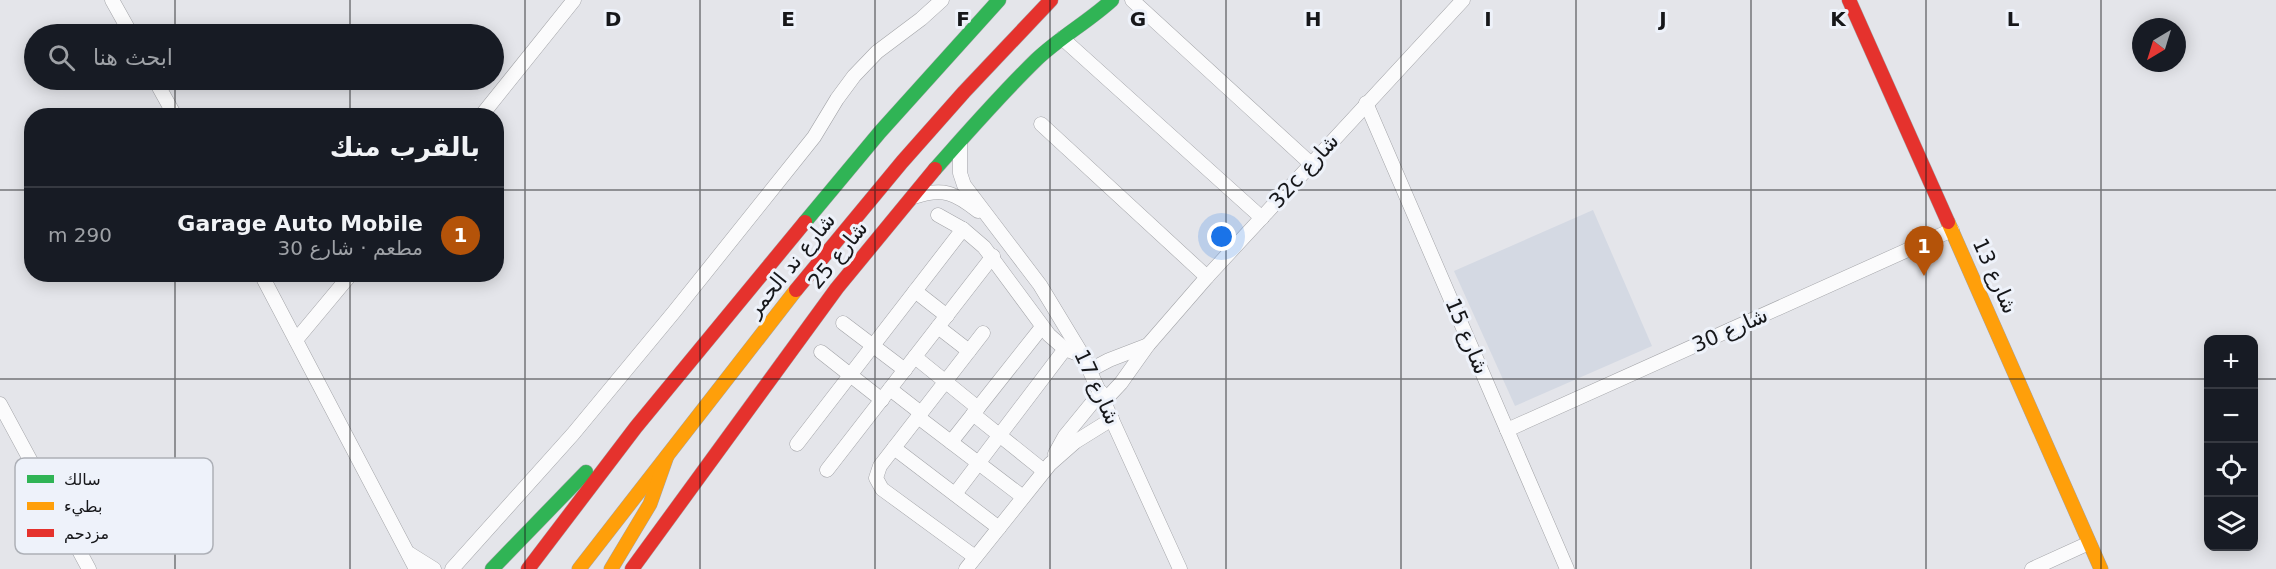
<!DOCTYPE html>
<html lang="ar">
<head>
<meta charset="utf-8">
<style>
  :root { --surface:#171b24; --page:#242831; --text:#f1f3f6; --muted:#9ea1a6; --line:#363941; --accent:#b45309 }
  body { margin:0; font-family:"DejaVu Sans","Noto Naskh Arabic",sans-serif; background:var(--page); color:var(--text); direction:rtl }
  .controls { position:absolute; right:18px; bottom:18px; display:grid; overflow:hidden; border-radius:12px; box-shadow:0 3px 15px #0003 }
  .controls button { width:54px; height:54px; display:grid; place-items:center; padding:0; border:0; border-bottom:2px solid var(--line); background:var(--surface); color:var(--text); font:30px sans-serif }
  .compass { position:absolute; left:2132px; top:18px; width:54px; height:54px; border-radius:50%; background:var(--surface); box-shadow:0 3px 15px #0003; rotate:218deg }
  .you { position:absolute; left:1222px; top:237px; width:21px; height:21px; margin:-15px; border:4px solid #fff; border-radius:50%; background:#1a73e8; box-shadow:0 0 0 9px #1a73e833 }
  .badge { display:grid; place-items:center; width:39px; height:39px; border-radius:50%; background:var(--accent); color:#fff; font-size:20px; font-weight:700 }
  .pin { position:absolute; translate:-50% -50px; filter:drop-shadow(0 2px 3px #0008) }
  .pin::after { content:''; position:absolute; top:32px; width:21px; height:18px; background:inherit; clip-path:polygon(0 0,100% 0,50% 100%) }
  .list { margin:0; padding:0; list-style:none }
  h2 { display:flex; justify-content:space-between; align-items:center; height:78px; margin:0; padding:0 24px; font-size:26px }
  h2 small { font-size:20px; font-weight:400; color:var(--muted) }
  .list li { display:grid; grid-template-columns:39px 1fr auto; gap:18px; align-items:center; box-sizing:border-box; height:96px; padding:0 24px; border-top:2px solid var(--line) }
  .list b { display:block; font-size:22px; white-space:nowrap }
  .list p { margin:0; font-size:20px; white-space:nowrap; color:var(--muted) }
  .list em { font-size:20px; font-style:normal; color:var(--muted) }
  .icon { flex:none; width:33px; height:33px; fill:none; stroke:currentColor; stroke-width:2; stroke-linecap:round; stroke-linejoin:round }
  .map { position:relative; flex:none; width:2276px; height:569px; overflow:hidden; direction:ltr }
  .search { position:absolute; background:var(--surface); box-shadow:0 3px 15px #0003; left:24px; top:24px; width:480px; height:66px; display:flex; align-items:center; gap:15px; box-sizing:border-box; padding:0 21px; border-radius:33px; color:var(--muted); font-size:22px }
  .panel { position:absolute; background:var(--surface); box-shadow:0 3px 15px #0003; left:24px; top:108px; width:480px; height:174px; border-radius:24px; direction:rtl }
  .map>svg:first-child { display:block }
  .built { fill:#d4d9e3 }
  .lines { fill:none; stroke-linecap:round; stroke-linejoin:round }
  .street-casing { stroke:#a3a4a8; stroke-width:15 }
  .fast-casing { stroke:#a3a4a8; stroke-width:15 }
  .slow-casing { stroke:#a3a4a8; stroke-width:15 }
  .jam-casing { stroke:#a3a4a8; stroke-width:15 }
  .street { stroke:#fbfbfc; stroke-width:14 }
  .fast { stroke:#30b455; stroke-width:14 }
  .slow { stroke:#ff9f0a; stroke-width:14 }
  .jam { stroke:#e5322d; stroke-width:14 }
  .grid { fill:none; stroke:#16171a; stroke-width:1.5; stroke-opacity:0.55 }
  .labels { text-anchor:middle; stroke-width:6; stroke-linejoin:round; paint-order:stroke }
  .street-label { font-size:21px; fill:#16171a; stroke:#eef2fa }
  .key { fill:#eef2fa; stroke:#adb0b7; stroke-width:1.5 }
  .key-label { font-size:16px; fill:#16171a }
  .grid-label { font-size:20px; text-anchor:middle; font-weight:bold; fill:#16171a; stroke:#eef2fa; stroke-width:6; stroke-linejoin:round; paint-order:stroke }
</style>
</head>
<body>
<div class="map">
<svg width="2276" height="569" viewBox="0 0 2276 569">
  <rect width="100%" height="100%" fill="#e4e5ea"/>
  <path class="built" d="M1593,210L1652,346L1515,406L1454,271Z"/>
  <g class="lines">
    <defs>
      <g id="street">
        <path d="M112,0L131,34"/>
        <path d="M1132,0L1310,163"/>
        <path d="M1062,38L1262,218"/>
        <path d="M155,80L175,116"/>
        <path d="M1366,103L1567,569"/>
        <path d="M481,116L574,0"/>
        <path d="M1041,124L1207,277"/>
        <path d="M960,142V173L964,185L1040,285L1083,356L1180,569"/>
        <path d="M914,197C943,187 955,193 978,211"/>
        <path d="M938,215L963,229L984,247L1049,335L1065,349L1083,356"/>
        <path d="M261,274L416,569"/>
        <path d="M915,291L947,316"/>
        <path d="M843,323L905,370"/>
        <path d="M938,327L969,351"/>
        <path d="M296,340L351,274"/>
        <path d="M821,352L882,400"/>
        <path d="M915,357L978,408"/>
        <path d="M1090,370L1109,360L1148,345"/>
        <path d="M890,389L921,413"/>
        <path d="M1105,400L1121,383L1148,345L1207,277L1463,0"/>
        <path d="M0,404L89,569"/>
        <path d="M973,414L1044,471"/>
        <path d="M918,417L1023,497"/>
        <path d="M1507,430L1952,230"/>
        <path d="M951,442L1042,327"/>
        <path d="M797,444L963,229"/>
        <path d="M894,448L999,528"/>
        <path d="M1055,454L1065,436L1101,392"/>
        <path d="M827,470L993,256"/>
        <path d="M955,494L1065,349"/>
        <path d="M410,554L434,569"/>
        <path d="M975,557L882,489L876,478L880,466L983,333"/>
        <path d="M452,569L573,434L674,312L814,137L837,99L854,76L877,52L921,19L942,0"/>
        <path d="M966,569L1050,464L1075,442L1112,419"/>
        <path d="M2032,569L2089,543"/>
      </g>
      <g id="fast">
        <path d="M935,169C968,132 1001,94 1036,60C1060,37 1088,22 1112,0"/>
        <path d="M805,222L880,132L999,0"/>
        <path d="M492,569L586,472"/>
      </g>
      <g id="slow">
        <path d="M1948,222L2101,569"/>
        <path d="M579,569L796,290"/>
        <path d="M611,569L650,504L667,456"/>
      </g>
      <g id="jam">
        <path d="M1849,0L1948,222"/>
        <path d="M796,290L902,162L964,92L1051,0"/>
        <path d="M528,569L636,427L805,222"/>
        <path d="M632,569L837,288L935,169"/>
      </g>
    </defs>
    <use href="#street" class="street-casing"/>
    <use href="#fast" class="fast-casing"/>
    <use href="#slow" class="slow-casing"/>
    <use href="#jam" class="jam-casing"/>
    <use href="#street" class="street"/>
    <use href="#fast" class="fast"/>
    <use href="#slow" class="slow"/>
    <use href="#jam" class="jam"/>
  </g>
  <path class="grid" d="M175,0V34M350,0V34M525,0V569M700,0V569M875,0V569M1050,0V569M1226,0V569M1401,0V569M1576,0V569M1751,0V569M1926,0V569M2101,0V569M175,80V116M350,80V116M0,190H32M496,190H2276M175,274V569M350,274V569M0,379H2208M2254,379H2276"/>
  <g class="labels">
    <g class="street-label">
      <text transform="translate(1304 171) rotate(-48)" y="7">32c شارع</text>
      <text transform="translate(838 255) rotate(-51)" y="7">شارع 25</text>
      <text transform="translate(791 265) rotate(-51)" y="7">شارع ند الحمر</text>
      <text transform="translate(1995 276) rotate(66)" y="7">شارع 13</text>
      <text transform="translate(1730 330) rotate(-24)" y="7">شارع 30</text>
      <text transform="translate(1467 336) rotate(67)" y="7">شارع 15</text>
      <text transform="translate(1097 387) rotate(65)" y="7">شارع 17</text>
    </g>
  </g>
  <rect x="15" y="458" width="198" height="96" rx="9" class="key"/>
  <rect x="27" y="475" width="27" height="8" fill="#30b455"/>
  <rect x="27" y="502" width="27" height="8" fill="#ff9f0a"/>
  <rect x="27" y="529" width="27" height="8" fill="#e5322d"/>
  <g class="key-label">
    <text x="64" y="485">سالك</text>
    <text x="64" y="512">بطيء</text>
    <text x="64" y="539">مزدحم</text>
  </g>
  <g class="grid-label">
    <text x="613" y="26">D</text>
    <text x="788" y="26">E</text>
    <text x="963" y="26">F</text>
    <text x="1138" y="26">G</text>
    <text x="1313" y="26">H</text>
    <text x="1488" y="26">I</text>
    <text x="1663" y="26">J</text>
    <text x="1838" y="26">K</text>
    <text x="2013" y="26">L</text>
  </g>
</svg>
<div class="controls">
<button>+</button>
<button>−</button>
<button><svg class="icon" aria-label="locate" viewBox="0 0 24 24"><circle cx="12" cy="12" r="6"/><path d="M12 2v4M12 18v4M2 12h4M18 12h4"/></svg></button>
<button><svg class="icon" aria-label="layers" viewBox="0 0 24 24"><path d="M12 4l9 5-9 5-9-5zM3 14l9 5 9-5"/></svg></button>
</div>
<svg class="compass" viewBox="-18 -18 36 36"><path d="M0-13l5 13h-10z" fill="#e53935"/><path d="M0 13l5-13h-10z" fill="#9ea1a6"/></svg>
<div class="you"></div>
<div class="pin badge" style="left:1924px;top:276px">1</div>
<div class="search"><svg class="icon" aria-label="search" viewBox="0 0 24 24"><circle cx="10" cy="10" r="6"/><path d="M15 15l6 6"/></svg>ابحث هنا</div>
<section class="panel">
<h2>بالقرب منك<small></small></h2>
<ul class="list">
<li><span class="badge">1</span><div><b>Garage Auto Mobile</b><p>مطعم · شارع 30</p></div><em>290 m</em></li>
</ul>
</section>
</div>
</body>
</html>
